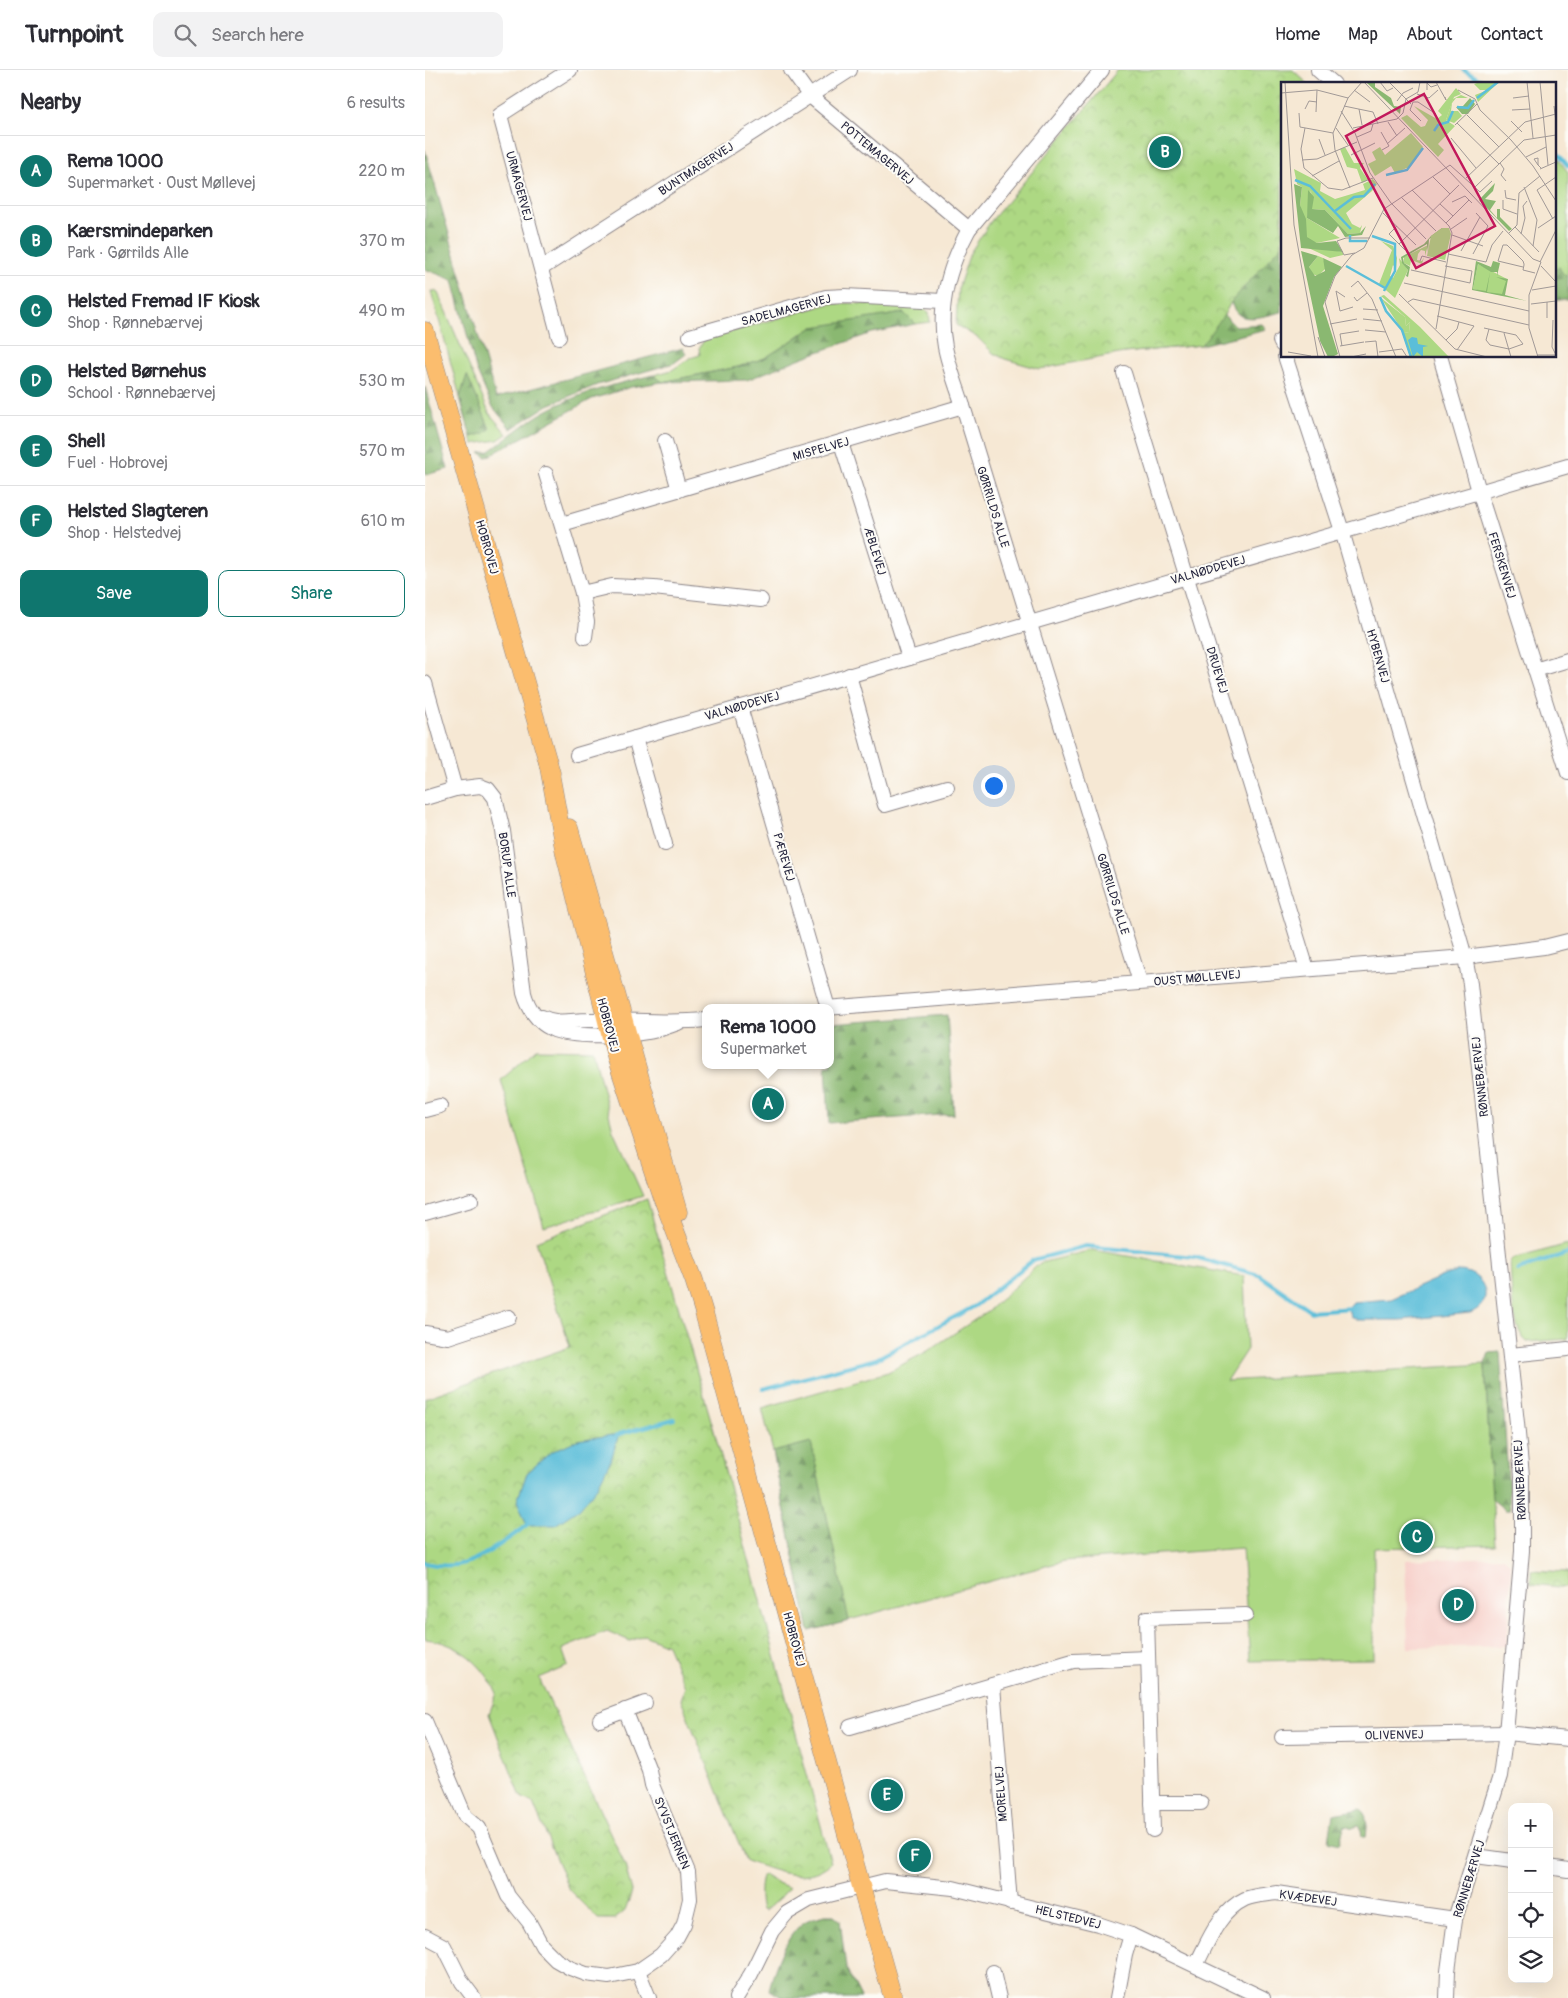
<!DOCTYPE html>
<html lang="en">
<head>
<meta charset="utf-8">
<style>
  :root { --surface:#fff; --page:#f2f2f3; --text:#2b2b33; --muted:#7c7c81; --line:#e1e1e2; --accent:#0f766e }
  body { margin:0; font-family:Pangolin,sans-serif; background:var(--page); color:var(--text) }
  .controls { position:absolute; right:15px; bottom:15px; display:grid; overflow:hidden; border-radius:10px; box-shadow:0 5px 20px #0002 }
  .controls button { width:45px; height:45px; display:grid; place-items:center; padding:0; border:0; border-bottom:1px solid var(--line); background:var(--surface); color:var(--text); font:25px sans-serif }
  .you { position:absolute; left:568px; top:715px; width:18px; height:18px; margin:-12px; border:4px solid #fff; border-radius:50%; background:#1a73e8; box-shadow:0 0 0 8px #1a73e833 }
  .badge { display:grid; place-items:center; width:32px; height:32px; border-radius:50%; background:var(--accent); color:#fff; font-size:16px; font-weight:700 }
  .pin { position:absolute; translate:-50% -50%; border:2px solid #fff; box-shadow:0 1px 5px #0006 }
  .popup { position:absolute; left:277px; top:934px; width:132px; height:65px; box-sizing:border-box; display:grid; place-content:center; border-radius:10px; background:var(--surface); filter:drop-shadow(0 1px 4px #0005); font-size:16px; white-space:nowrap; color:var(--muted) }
  .popup b { font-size:19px; color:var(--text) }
  .popup::after { content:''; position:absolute; left:50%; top:100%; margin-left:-10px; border:10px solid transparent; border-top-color:var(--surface) }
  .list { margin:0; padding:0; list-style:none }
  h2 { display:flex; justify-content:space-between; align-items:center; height:65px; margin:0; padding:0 20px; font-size:21px }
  h2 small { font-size:16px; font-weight:400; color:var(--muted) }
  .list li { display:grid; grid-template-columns:32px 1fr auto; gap:15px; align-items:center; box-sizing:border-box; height:70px; padding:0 20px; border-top:1px solid var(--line) }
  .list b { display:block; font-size:19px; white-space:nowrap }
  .list p { margin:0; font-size:16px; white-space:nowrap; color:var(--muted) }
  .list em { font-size:16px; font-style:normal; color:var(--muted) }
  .actions { display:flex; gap:10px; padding:15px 20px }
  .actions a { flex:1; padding:11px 0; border:1px solid var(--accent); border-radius:10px; text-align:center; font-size:18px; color:var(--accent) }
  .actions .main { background:var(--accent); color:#fff }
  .icon { flex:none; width:28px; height:28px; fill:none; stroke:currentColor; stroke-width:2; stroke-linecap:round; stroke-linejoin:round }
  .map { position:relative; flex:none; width:1143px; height:1928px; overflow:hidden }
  header { display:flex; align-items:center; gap:30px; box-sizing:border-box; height:70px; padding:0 25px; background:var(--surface); border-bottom:1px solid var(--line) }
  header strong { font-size:24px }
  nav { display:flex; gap:28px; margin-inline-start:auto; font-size:18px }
  .search { width:350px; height:45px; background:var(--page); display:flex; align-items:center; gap:12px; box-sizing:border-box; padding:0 18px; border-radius:10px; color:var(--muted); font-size:19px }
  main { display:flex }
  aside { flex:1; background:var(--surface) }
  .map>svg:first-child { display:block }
  .built { fill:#f7d0ca }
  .green { fill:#add883; stroke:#687d5f }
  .forest { fill:url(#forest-firs); stroke:#566d56 }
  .park { fill:url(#park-crowns); stroke:#687d5f }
  .water { fill:#5bbed9; stroke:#3e708a }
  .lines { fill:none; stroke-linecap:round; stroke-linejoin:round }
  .stream { stroke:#5bbed9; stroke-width:4 }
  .minor-casing { stroke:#8c8588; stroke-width:16 }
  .major-casing { stroke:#8c8588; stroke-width:19 }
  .minor { stroke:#fff; stroke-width:14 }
  .major { stroke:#fbbd6e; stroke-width:18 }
  .labels { text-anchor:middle; stroke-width:4; stroke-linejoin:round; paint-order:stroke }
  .street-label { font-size:12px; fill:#22223b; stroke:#fdfcf7 }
  .inset-river { fill:none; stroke:#5bbed9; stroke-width:2.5 }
  .inset-road { fill:none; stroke:#a19997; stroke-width:1 }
  .view { fill:#c2185b; fill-opacity:0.15; stroke:#c2185b; stroke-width:2.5 }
  .inset-edge { fill:none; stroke:#22223b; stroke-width:2.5 }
</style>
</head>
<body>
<header>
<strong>Turnpoint</strong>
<div class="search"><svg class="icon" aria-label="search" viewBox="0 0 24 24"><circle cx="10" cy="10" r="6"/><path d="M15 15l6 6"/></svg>Search here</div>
<nav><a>Home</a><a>Map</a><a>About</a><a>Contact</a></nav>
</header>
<main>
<aside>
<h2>Nearby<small>6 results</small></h2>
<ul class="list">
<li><span class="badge">A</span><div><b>Rema 1000</b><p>Supermarket · Oust Møllevej</p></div><em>220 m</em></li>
<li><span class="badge">B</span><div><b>Kærsmindeparken</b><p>Park · Gørrilds Alle</p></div><em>370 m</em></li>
<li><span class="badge">C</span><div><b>Helsted Fremad IF Kiosk</b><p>Shop · Rønnebærvej</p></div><em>490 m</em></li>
<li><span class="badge">D</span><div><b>Helsted Børnehus</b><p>School · Rønnebærvej</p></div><em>530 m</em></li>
<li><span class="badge">E</span><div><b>Shell</b><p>Fuel · Hobrovej</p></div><em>570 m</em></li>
<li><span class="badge">F</span><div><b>Helsted Slagteren</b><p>Shop · Helstedvej</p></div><em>610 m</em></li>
</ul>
<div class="actions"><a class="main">Save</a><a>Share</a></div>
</aside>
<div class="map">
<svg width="1143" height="1928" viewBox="0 0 1143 1928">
  <defs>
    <pattern id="forest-firs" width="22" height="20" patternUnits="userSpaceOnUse" patternTransform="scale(1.25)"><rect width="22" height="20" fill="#8ab871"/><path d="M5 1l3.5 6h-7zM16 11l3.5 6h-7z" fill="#70955e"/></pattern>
    <pattern id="park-crowns" width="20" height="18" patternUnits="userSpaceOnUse" patternTransform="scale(1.25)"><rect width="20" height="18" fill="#add883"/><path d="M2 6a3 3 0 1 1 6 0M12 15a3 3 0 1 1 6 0" fill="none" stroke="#95b972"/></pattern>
  </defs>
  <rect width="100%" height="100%" fill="#fdfcf7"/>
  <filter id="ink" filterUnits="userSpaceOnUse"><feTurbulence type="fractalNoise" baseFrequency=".02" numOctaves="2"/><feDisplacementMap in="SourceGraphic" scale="10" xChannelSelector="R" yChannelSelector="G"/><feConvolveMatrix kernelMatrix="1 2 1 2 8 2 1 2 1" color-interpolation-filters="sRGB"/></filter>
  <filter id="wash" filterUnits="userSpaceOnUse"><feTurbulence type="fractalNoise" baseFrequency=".0096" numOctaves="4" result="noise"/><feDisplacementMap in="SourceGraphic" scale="20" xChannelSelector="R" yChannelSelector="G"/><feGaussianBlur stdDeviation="1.12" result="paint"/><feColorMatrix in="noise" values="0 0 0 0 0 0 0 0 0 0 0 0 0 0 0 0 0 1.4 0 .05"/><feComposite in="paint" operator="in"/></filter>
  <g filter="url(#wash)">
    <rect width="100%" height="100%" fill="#f6e8d4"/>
    <path class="built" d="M1079,1487L1086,1495L1082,1576L983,1578L980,1490Z"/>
    <g class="green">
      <path d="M1129,84L1143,102V207L1137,203L1134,198L1129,199Z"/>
      <path d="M6,221H10L13,223L64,343L82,364L73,370L48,374Z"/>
      <path d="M425,233L496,238L504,242L505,252L490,254L478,243L376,264L357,278L340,288L313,297L237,312L229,305L247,300L265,288L275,285L274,278L280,269L404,234Z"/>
      <path d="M111,979L168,980L188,1060L218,1126L119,1157L76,1010Z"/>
      <path d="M1143,1174V1269L1102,1272C1085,1257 1087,1215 1085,1192L1088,1189Z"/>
      <path d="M667,1180L819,1206L822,1279L801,1311L1060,1294L1070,1475L949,1478V1589L825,1591L817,1478L639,1491L384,1561L348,1382L337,1338L463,1302L501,1282L563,1241L615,1193Z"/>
      <path d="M338,1804L353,1813L365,1818L340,1841L337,1840C334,1831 334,1812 338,1804Z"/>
    </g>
    <g class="forest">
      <path d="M0,80L71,328L258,278L261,284L249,293L172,315L123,335L86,359L67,336L51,299L28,210L0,199Z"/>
      <path d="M857,164V242C845,244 820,254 811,242C807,237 805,230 802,224Z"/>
      <path d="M1134,197L1137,203L1143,207V230H1129V199Z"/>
      <path d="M479,243L490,254L447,263L376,288L322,310L237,312L206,317L167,329L62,387L55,383L65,381C83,368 100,353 119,342C153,323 191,314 228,305L238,312L313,297L340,288L388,257Z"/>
      <path d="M779,243L799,245L810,256L837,254L841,259L776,275L699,283Z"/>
      <path d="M42,305L65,359L60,363L46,367L35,327Z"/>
      <path d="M0,317L23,399L0,405Z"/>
      <path d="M522,945L529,1044L404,1053L401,995H406V954Z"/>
      <path d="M1075,1282L1085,1440H1080L1067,1429L1060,1294L1064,1283Z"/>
      <path d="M386,1372L424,1551L384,1561L348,1382Z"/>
      <path d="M936,1739L940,1743L942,1756L941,1767H937L936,1760L932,1755L928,1758L920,1755L914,1774L904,1771L908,1744Z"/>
      <path d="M400,1845H409L415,1850L421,1898L436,1928H359L344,1920C349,1899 361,1863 381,1851C386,1848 394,1847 400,1845Z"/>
    </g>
    <g class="park">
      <path d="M693,0H868L883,14H857V175L806,232L799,245L776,275L699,283L615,299L580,289L568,283L553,268L531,255L533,219L545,183L566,151Z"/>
      <path d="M222,1129L290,1364L406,1793C379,1816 350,1800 321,1791L256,1630L260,1617L242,1575L219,1565L205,1571L182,1561L137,1579L143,1596L114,1608L200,1795L207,1822L200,1841L190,1849H173L144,1820L108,1733L96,1727L64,1644L72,1623C58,1594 33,1572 0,1569V1328L145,1277L111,1171Z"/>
      <path d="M1106,1500L1143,1502V1518L1106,1514Z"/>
    </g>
    <g class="water">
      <path d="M1036,1201C1062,1204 1070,1234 1045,1243L976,1250H933L925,1246L923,1238L928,1232L966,1229L1020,1205Z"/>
      <path d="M194,1364L186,1390L172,1417L154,1439L130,1455H102L92,1431L102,1403L126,1382L152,1370Z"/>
    </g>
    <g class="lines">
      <g class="stream">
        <path d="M1038,0L1063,14"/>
        <path d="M1129,79L1143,96"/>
        <path d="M1093,1200L1143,1183"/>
        <path d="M338,1319L451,1289L550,1236L608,1190L661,1176L770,1187L834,1205L886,1241L927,1238"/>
        <path d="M191,1366L194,1364L249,1349"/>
        <path d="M0,1493C34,1501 53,1490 80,1471C88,1465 98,1460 105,1452"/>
      </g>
    </g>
  </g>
  <g filter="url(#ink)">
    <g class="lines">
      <defs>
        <g id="minor">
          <path d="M366,0L384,25L544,159"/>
          <path d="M677,0L544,159C524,196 512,235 520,277C524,297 532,317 538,336L715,912"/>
          <path d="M893,0L909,14"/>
          <path d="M117,198L425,0"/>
          <path d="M265,266L401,227L420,226L518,231"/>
          <path d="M134,267L75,45L145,0"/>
          <path d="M855,271L857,275"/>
          <path d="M860,286L917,461L1040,887L1045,914L1092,1353L1097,1406V1481L1081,1663L1075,1706L1030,1849L1023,1901L1022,1928"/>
          <path d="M1015,286L1056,428L1143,703"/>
          <path d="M699,303L882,899"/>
          <path d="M240,371L254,420"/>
          <path d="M416,373L484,588"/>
          <path d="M121,404L157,523L187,516L229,518L336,530"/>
          <path d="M137,454L538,336"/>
          <path d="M157,523L162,552L160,567"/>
          <path d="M1110,600L1143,590"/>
          <path d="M424,605L460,735L522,717"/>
          <path d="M0,613L30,719"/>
          <path d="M315,637L403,938"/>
          <path d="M210,668L240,774"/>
          <path d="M152,685L1143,396"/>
          <path d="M0,728L30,719L55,716L63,719L70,728L78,761L99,923C103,938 113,953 127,959C144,968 203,966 223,962C233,961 243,956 253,953"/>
          <path d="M401,938L1040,887L1119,877L1143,871"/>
          <path d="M117,947C132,955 147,950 163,950C203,949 241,954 280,950"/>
          <path d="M0,1040L15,1036"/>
          <path d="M0,1143L46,1130"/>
          <path d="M0,1263L23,1267L84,1247"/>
          <path d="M1085,1285L1143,1279"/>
          <path d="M568,1615L585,1833"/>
          <path d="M175,1650L220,1633"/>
          <path d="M0,1651L40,1746L54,1758L83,1826L104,1852L117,1876L131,1890L145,1898L161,1904L184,1907L213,1901L236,1885L252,1867L259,1854L265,1829L263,1802L227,1715L224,1700L200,1640"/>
          <path d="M425,1657L648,1591L723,1588"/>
          <path d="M857,1667L1081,1663L1143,1669"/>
          <path d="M727,1733H776"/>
          <path d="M728,1760L722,1548L821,1545"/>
          <path d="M1051,1786L1087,1791"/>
          <path d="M1124,1797L1143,1800"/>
          <path d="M0,1866L19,1876L37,1912L49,1928"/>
          <path d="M771,1895C783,1872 794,1841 820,1829C829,1825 841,1825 851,1823L1030,1849"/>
          <path d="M213,1901L224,1928"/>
          <path d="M568,1902L574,1928"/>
          <path d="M311,1928L326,1904L347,1861L362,1843L384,1830L460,1811L528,1818L673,1854L706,1865L838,1928"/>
          <path d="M692,1928L700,1885L706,1865"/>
        </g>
        <g id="major">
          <path d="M0,261L126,703"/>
          <path d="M123,692L140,784L191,987L236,1124L269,1210L279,1243L436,1816L468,1928"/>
          <path d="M144,758L253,1142"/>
        </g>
      </defs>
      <use href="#minor" class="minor-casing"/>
      <use href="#major" class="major-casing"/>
      <use href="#minor" class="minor"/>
      <use href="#major" class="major"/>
    </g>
  </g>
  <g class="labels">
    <g class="street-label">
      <text transform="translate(452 83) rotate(40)" y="4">POTTEMAGERVEJ</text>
      <text transform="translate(271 99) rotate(-33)" y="4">BUNTMAGERVEJ</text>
      <text transform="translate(94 116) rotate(75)" y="4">URMAGERVEJ</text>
      <text transform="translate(361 240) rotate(-15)" y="4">SADELMAGERVEJ</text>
      <text transform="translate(396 379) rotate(-16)" y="4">MISPELVEJ</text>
      <text transform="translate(568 437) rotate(73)" y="4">GØRRILDS ALLE</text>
      <text transform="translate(62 477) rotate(74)" y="4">HOBROVEJ</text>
      <text transform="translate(450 481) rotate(73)" y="4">ÆBLEVEJ</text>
      <text transform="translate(1077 495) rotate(73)" y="4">FERSKENVEJ</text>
      <text transform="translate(783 500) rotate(-16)" y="4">VALNØDDEVEJ</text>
      <text transform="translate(953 586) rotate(74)" y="4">HYBENVEJ</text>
      <text transform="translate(792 600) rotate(73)" y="4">DRUEVEJ</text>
      <text transform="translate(317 636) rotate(-16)" y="4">VALNØDDEVEJ</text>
      <text transform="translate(359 787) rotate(74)" y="4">PÆREVEJ</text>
      <text transform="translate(82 795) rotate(82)" y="4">BORUP ALLE</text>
      <text transform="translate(688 824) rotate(73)" y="4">GØRRILDS ALLE</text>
      <text transform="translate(772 908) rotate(-5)" y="4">OUST MØLLEVEJ</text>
      <text transform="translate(183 955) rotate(75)" y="4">HOBROVEJ</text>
      <text transform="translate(1055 1007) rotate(-96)" y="4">RØNNEBÆRVEJ</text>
      <text transform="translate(1095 1410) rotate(-93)" y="4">RØNNEBÆRVEJ</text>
      <text transform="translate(369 1569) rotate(75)" y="4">HOBROVEJ</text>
      <text transform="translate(969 1665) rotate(-1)" y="4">OLIVENVEJ</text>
      <text transform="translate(576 1724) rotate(-94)" y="4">MORELVEJ</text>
      <text transform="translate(247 1763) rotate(68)" y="4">SYVSTJERNEN</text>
      <text transform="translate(1044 1809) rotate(-73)" y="4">RØNNEBÆRVEJ</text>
      <text transform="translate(883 1828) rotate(8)" y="4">KVÆDEVEJ</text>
      <text transform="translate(643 1847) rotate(14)" y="4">HELSTEDVEJ</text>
    </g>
  </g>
  <g transform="translate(856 12)">
    <rect width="275" height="275" fill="#f6e8d4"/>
    <path d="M199,0H218L197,20L194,13L207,8H199L193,2ZM180,13L187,16H175L171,21L170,29H177L181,34L173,41L165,38L172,17ZM130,51L142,65L128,85L114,91L110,84L94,94L87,82L95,78L91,70L99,65L104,73ZM13,87L40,101L39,109L54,117L84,108L82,102L92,97L96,102L91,109L65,131L71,142L79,146L81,143L79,151L67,152L44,128L31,127L30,108L26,136L59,156L36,161L28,158L24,153L19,123L21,105L16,102ZM100,159L112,164L116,176L115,187L112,183L109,194L112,196L119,183L118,176L127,188L114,216L98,202L111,168ZM21,163L62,170V173L49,176ZM147,163L144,174V169L140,168L137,172L136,178L141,179L143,175L141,182L130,178L129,184L123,181V175ZM37,174L42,176L45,186L37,194L31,192L28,185ZM197,182L226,197L223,214L192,207ZM100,216L124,235L125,244L129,240L128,250L123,251Z" fill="#add883"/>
    <path d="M94,0V5L110,16L113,24L120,25L119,32L86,1ZM189,16L194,22L187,32H181L175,25L182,24ZM214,101L212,109L204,117L215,119L209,128L216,136V127H219V135L231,147L228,149L198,118ZM13,102L21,105L19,123L25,137L26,155L36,161L55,159L62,170L20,166ZM27,108L33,115L31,127L44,128L67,152L79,151L85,144L81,153L64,155L57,144L52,151L26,136ZM161,146H168L148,157L147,171L146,162L122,176L123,181L129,185L127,195L125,194L127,188L121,181L120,175L143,162L150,154ZM20,169L37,174L28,185L34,194L44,189L42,176L61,185L53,195L42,224L57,272L51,275H47L39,259ZM195,179L210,185L212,179L219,181L216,194V190H210L197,182L192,207L205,209L209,190L206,210L221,212L225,199L215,195L227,197L224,213L246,219L191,208Z" fill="#8ab871"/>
    <path d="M175,6L180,12L173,15L165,38L174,44L157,62L163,68L157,75L120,36L126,33L140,45L144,44L147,38L133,24L156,37L161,33L157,29ZM64,65L73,81H83L79,86L87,98L81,101L76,87L66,85L59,67ZM161,146H168L170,152L164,178L146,174L150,154ZM103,213L139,245L168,275H129L122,251L128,250L129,240L125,244L124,235L100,214Z" fill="#add883"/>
    <path d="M131,255L136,256L137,262L147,264L142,265V275L136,270L132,275L127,258Z" fill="#5bbed9"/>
    <path class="inset-river" d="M196,16L217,0M176,25L187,26L193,18M153,49L157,43L167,40L172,29M105,93L126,88L142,66M14,98L29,104L70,147M54,129L73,115L83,114L94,102M69,153V159H86M91,154L114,162V189L103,209M65,184L104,206M99,215L105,229L121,248L130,275"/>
    <path class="inset-road" d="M4,0L13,143L37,275M83,0L252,177L260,180L248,213V246L257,275M99,0L106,9L112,6M108,0L130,22M155,0L165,18L164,15M246,0L252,56M259,0L267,83M73,8L89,20M146,8V1L150,5L156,3M177,8L194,17L199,28L230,58L252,84L275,119M0,11L36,8L67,16M136,12L148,16L157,8M232,16L248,14M116,19L122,11L132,6M63,24L92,30L97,42M273,24L275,40M24,27L28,19L36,20M78,27L81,43M231,28L249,27M60,29L74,51L89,91L110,121L145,157M35,30L36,8M18,31L19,45L52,51M186,33L218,65M140,39L129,28L132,20H137L155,32M230,39L241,50M107,40L116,54M176,41L218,82M174,43L196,22M24,46L20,67L23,86L47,106L61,108L92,96M55,46L67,63M72,46L116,37L122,31L125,17L137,10L139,0M100,50L108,64L101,68M76,55L90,49L92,42M170,56L195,86M38,57L44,73M106,62L124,46M70,73L94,61M245,75L265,65M21,78L36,77L76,60M219,81L223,87L220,93L225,99M257,83V76L253,77L257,83L260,86M259,87L275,80M31,94L58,79M152,95L169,112M185,96L244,40L275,32M194,105L243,58L275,53M243,105L256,138L252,164M69,106L54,68L52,51L67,16L81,0M131,108L168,144L171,151L155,247M224,108L225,116L235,118M120,115L155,149M222,118V127L236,132M171,120L184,114L191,121M159,122L172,134M102,131L135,163M272,137L256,108L275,95M165,141L188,118M116,144L108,152L124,168M234,145L258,170M257,146L275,134M170,147L186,136M228,151L236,143L238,111L259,94M240,152L244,136L242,124L246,119M171,153L202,164M118,162L178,103M180,169L199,135M74,171L63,173L56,159L65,156H89M167,172L205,180L211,163L222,149M192,172L207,144L195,131M139,179L141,174L165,180M259,180L275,148M260,184L275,200M242,185L217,179L222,163H226L242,179L243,182V183L242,188L254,191M130,188L189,201L191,189L164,184M123,201L248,229M70,205L77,199L91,217L115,275M251,208L275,204M118,212L174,267L206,275M64,215L55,209L59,229L72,225M73,215L76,219L86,211M127,220L132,217L248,243M250,222L275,219M82,227L97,228M156,234L193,244L176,268M266,236V220M82,237L101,239M272,238L271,265L275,273M49,242L76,237M203,246L235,253L242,262L228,267L209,263L205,258L208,247M84,248L105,250M223,251L230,275M37,255L44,275M165,258L176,247L178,240M84,260L95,259L97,275M59,264L83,260M61,264L59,252L78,249M7,270L30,274M98,270L121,267L126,275M256,273H275M59,275L44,220L54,194L71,173L83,166L103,127L169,83L199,110L211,99M70,275L85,272"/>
    <path class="view" d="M143,12L214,144L135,186L65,54Z"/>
    <rect width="275" height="275" class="inset-edge"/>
  </g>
</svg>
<div class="controls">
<button>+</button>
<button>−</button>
<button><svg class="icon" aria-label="locate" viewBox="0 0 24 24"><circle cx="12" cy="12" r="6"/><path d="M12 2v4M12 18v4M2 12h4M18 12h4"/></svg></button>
<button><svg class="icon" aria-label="layers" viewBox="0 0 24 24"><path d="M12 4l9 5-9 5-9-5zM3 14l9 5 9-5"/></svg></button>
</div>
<div class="you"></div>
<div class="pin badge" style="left:343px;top:1034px">A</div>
<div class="popup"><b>Rema 1000</b>Supermarket</div>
<div class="pin badge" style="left:740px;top:82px">B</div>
<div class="pin badge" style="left:992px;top:1467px">C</div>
<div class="pin badge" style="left:1033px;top:1535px">D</div>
<div class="pin badge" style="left:462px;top:1725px">E</div>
<div class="pin badge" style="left:490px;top:1786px">F</div>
</div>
</main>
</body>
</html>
